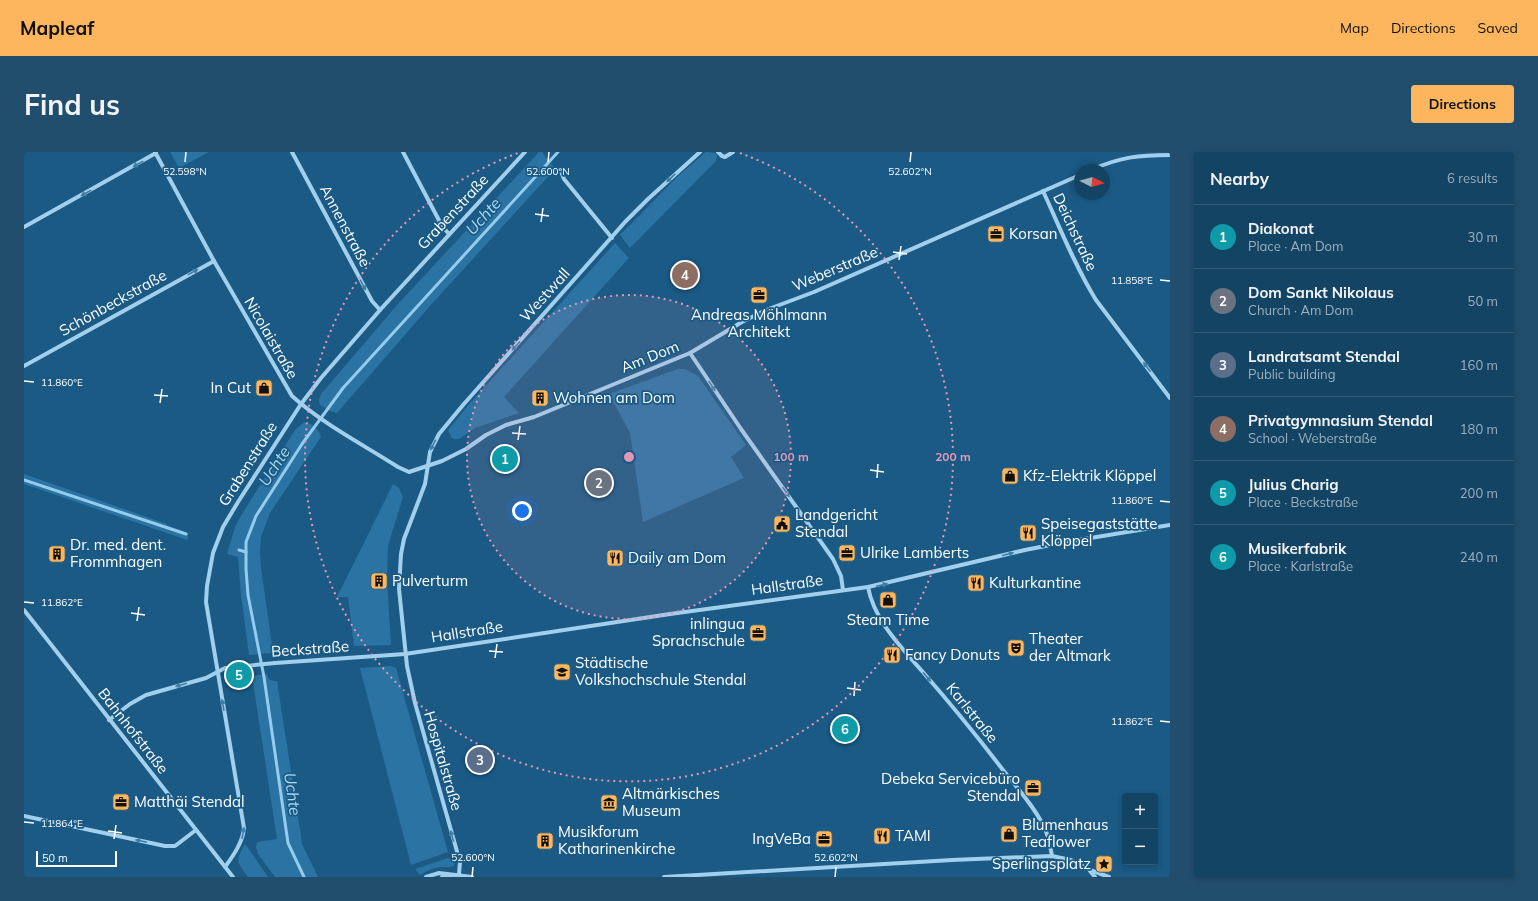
<!DOCTYPE html>
<html lang="en">
<head>
<meta charset="utf-8">
<style>
  :root { --surface:#144464; --page:#214e6d; --text:#f1f3f6; --muted:#9db0bf; --line:#335c78; --accent:#fdb65d }
  body { margin:0; font-family:Mulish,sans-serif; background:var(--page); color:var(--text) }
  .controls { position:absolute; right:12px; bottom:12px; display:grid; overflow:hidden; border-radius:4px; box-shadow:0 2px 6px #0003 }
  .controls button { width:36px; height:36px; display:grid; place-items:center; padding:0; border:0; border-bottom:1px solid var(--line); background:var(--surface); color:var(--text); font:20px sans-serif }
  .compass { position:absolute; left:1050px; top:12px; width:36px; height:36px; border-radius:50%; background:var(--surface); box-shadow:0 2px 6px #0003; rotate:96deg }
  .scale { position:absolute; left:12px; bottom:10px; width:81px; box-sizing:border-box; padding-left:4px; border:2px solid #fff; border-top:0; font-size:11px; line-height:14px; white-space:nowrap; color:#fff; -webkit-text-stroke:3px #1a5a85; paint-order:stroke }
  .you { position:absolute; left:498px; top:359px; width:14px; height:14px; margin:-10px; border:3px solid #fff; border-radius:50%; background:#1a73e8; box-shadow:0 0 0 6px #1a73e833 }
  .badge { display:grid; place-items:center; width:26px; height:26px; border-radius:50%; background:var(--accent); color:#fff; font-size:13px; font-weight:700 }
  .pin { position:absolute; translate:-50% -50%; border:2px solid #fff; box-shadow:0 1px 4px #0006 }
  .list { margin:0; padding:0; list-style:none }
  h2 { display:flex; justify-content:space-between; align-items:center; height:52px; margin:0; padding:0 16px; font-size:17px }
  h2 small { font-size:13px; font-weight:400; color:var(--muted) }
  .list li { display:grid; grid-template-columns:26px 1fr auto; gap:12px; align-items:center; box-sizing:border-box; height:64px; padding:0 16px; border-top:1px solid var(--line) }
  .list b { display:block; font-size:15px; white-space:nowrap }
  .list p { margin:0; font-size:13px; white-space:nowrap; color:var(--muted) }
  .list em { font-size:13px; font-style:normal; color:var(--muted) }
  .map { position:relative; flex:none; width:1146px; height:725px; overflow:hidden; border-radius:4px }
  header { display:flex; align-items:center; gap:24px; box-sizing:border-box; height:56px; padding:0 20px; background:var(--accent); color:#111 }
  header strong { font-size:19px }
  nav { display:flex; gap:22px; margin-inline-start:auto; font-size:14px }
  .intro { display:flex; align-items:center; justify-content:space-between; box-sizing:border-box; height:96px; padding:0 24px }
  h1 { margin:0; font-size:28px }
  .button { padding:10px 18px; border-radius:4px; background:var(--accent); color:#111; font-size:14px; font-weight:700 }
  main { display:flex; gap:24px; padding:0 24px }
  aside { flex:1; background:var(--surface); border-radius:4px; box-shadow:0 2px 6px #0003 }
  .map>svg:first-child { display:block }
  .green { fill:#2a73a2 }
  .lines { fill:none; stroke-linecap:round; stroke-linejoin:round }
  .stream { stroke:#94ccee; stroke-width:3 }
  .street { stroke:#a1cfec; stroke-width:4 }
  .oneway { fill:#427da4 }
  .ticks { fill:none; stroke:#fff; stroke-width:1.5 }
  .ring { fill:none; stroke:#e497b5; stroke-width:2; stroke-dasharray:2 4 }
  .labels { text-anchor:middle; stroke-width:3.5; stroke-linejoin:round; paint-order:stroke }
  .street-label { font-size:15px; fill:#fff; stroke:#1a5a85 }
  .poi-label { font-size:15px; fill:#fff; stroke:#1a5a85; text-anchor:start }
  .water-label { font-size:16px; font-style:italic; fill:#acd8f3; stroke:#1a5a85 }
  .ticks-label { font-size:10px; text-anchor:middle; fill:#fff; stroke:#1a5a85; stroke-width:3.5; stroke-linejoin:round; paint-order:stroke }
  .centre { fill:#e497b5; stroke:#1a5a85; stroke-width:2 }
  .ring-label { font-size:12px; text-anchor:middle; font-weight:bold; fill:#e497b5; stroke:#1a5a85; stroke-width:3.5; stroke-linejoin:round; paint-order:stroke }
</style>
</head>
<body>
<header>
<strong>Mapleaf</strong>
<nav><a>Map</a><a>Directions</a><a>Saved</a></nav>
</header>
<div class="intro"><h1>Find us</h1><a class="button">Directions</a></div>
<main>
<div class="map">
<svg width="1146" height="725" viewBox="0 0 1146 725">
  <rect width="100%" height="100%" fill="#1a5a85"/>
  <g class="green">
    <path d="M146,0H185L155,16Z"/>
    <path d="M515,0H518L531,17L406,154L313,261L306,259L296,253L295,248L297,242L373,153Z"/>
    <path d="M682,0L691,1L693,4L692,9L606,96L596,83L653,25Z"/>
    <path d="M591,91L605,106L480,245L495,261L451,276L435,287H430L427,285L424,278L447,250Z"/>
    <path d="M654,217H661L674,224L722,293L707,305L720,326L619,370L606,281L585,242Z"/>
    <path d="M280,270C288,271 295,277 297,285L246,361L237,385L236,401L237,416L249,500L248,501L225,503L217,443L214,405L203,402L211,375L218,362L271,278Z"/>
    <path d="M0,322L143,372V373L164,381V386L163,388L0,332Z"/>
    <path d="M369,332L375,336L379,345L364,394L363,427L367,493L330,494L324,445H313Z"/>
    <path d="M367,514L372,516L424,700L387,713L336,516Z"/>
    <path d="M243,522C244,528 247,529 253,529L277,684L278,692L294,725H251L234,702L232,695L233,690L253,687L228,524Z"/>
    <path d="M221,692L224,696L244,725H224C212,708 211,710 221,692Z"/>
    <path d="M424,706L430,708L431,710L430,714C425,716 421,715 416,715C409,716 402,719 396,723L391,717Z"/>
  </g>
  <g class="lines">
    <g class="stream">
      <path d="M0,328L162,382"/>
      <path d="M215,398L222,400"/>
      <path d="M280,725L264,691L240,525L224,443L222,417V390L232,364L278,292L319,236L534,0"/>
    </g>
    <g class="street">
      <path d="M131,0L190,109L268,244C299,272 338,292 374,315L385,320L418,309L442,297L462,283L482,273L510,265L666,201L718,170L742,158L790,140L1056,23"/>
      <path d="M268,0L348,149L356,158"/>
      <path d="M379,0L418,74L425,82"/>
      <path d="M694,0L698,4L701,5L709,0"/>
      <path d="M536,17L540,27L588,86"/>
      <path d="M1067,18C1096,5 1115,3 1146,3"/>
      <path d="M1019,39C1036,76 1051,114 1072,148L1146,246"/>
      <path d="M0,75L132,1"/>
      <path d="M666,201L717,277L809,407L817,424L819,438"/>
      <path d="M0,214L190,109"/>
      <path d="M844,435C850,468 877,495 898,519C926,551 953,584 979,618C993,636 1010,654 1020,675C1025,684 1026,694 1028,704"/>
      <path d="M0,458L209,725"/>
      <path d="M85,568L106,552L122,543L182,526L201,516L251,511L381,502L646,462L844,435L1001,398L1042,390L1146,373"/>
      <path d="M0,664L141,694H151L172,678"/>
      <path d="M201,715C209,704 219,690 220,676L182,450L183,434L189,401L199,375L214,350L277,252L297,226L356,158L501,0"/>
      <path d="M1066,719L1071,725"/>
      <path d="M435,722L436,710L391,551L383,514L375,437L377,402L380,387L401,332L406,300L415,282L439,253L601,70L624,47L676,0"/>
      <path d="M402,725L415,721L448,725"/>
      <path d="M418,725L429,723"/>
      <path d="M640,725L928,708L1028,704L1047,708L1066,718L1085,725"/>
    </g>
  </g>
  <defs><path id="oneway-solid" d="M-6-.8H1V-3.2L6.5 0L1 3.2V.8H-6Z"/></defs>
  <g class="oneway">
    <use href="#oneway-solid" transform="translate(114 12) rotate(151)"/>
    <use href="#oneway-solid" transform="translate(647 26) rotate(137)"/>
    <use href="#oneway-solid" transform="translate(62 41) rotate(151)"/>
    <use href="#oneway-solid" transform="translate(169 120) rotate(-29)"/>
    <use href="#oneway-solid" transform="translate(339 133) rotate(62)"/>
    <use href="#oneway-solid" transform="translate(492 194) rotate(132)"/>
    <use href="#oneway-solid" transform="translate(1123 215) rotate(-127)"/>
    <use href="#oneway-solid" transform="translate(688 234) rotate(56)"/>
    <use href="#oneway-solid" transform="translate(409 293) rotate(117)"/>
    <use href="#oneway-solid" transform="translate(762 340) rotate(55)"/>
    <use href="#oneway-solid" transform="translate(984 402) rotate(-14)"/>
    <use href="#oneway-solid" transform="translate(858 433) rotate(-13)"/>
    <use href="#oneway-solid" transform="translate(903 525) rotate(49)"/>
    <use href="#oneway-solid" transform="translate(157 533) rotate(164)"/>
    <use href="#oneway-solid" transform="translate(199 553) rotate(-100)"/>
    <use href="#oneway-solid" transform="translate(219 681) rotate(-79)"/>
    <use href="#oneway-solid" transform="translate(428 684) rotate(-106)"/>
    <use href="#oneway-solid" transform="translate(117 689) rotate(-168)"/>
  </g>
  <path class="ticks" d="M161,10L162,0M524,10L525,0M886,10L887,0M511,62L525,64M517,70L519,56M869,100L883,102M875,108L877,94M1136,128L1146,129M0,229L10,230M130,243L144,244M136,251L138,237M488,281L502,282M494,288L496,274M846,318L860,320M853,326L854,312M1136,349L1146,350M0,450L10,451M107,461L121,463M113,469L115,455M465,499L479,500M471,506L473,492M823,536L837,538M830,544L831,530M1136,569L1146,570M0,670L10,671M84,679L98,681M90,687L92,673M448,725L449,715M811,725L812,715"/>
  <circle cx="605" cy="305" r="162" fill="#e497b5" fill-opacity=".12"/>
  <g class="ring">
    <circle cx="605" cy="305" r="162"/>
    <path d="M716 1A324 324 0 1 1 494 1"/>
  </g>
  <defs>
    <symbol id="office-square" viewBox="-11 -11 22 22"><rect x="-9" y="-9" width="18" height="18" rx="4" fill="#fdb65d" stroke="#1a5a85"/><path d="M-6-3h4V-5.5h4V-3h4V5H-6ZM-1-4.5V-3h2v-1.5ZM-6 0V1H6V0Z" fill="#111"/></symbol>
    <symbol id="shop-square" viewBox="-11 -11 22 22"><rect x="-9" y="-9" width="18" height="18" rx="4" fill="#fdb65d" stroke="#1a5a85"/><path d="M-5-2.5h2.3a2.7 3.5 0 0 1 5.4 0H5L5.5 6h-11ZM-1.5-2.5h3a1.5 2.3 0 0 0-3 0Z" fill="#111"/></symbol>
    <symbol id="building-square" viewBox="-11 -11 22 22"><rect x="-9" y="-9" width="18" height="18" rx="4" fill="#fdb65d" stroke="#1a5a85"/><path d="M-4-6H4V6H1V3H-1V6H-4ZM-2.5-4.3h1.7v1.8h-1.7ZM.8-4.3h1.7v1.8H.8ZM-2.5-1h1.7V.8h-1.7ZM.8-1h1.7V.8H.8Z" fill="#111"/></symbol>
    <symbol id="civic-square" viewBox="-11 -11 22 22"><rect x="-9" y="-9" width="18" height="18" rx="4" fill="#fdb65d" stroke="#1a5a85"/><path d="M-.6-6.5H3V-4.5H.6V-3L4-1V1h2V6H-6V1h2V-1L-.6-3ZM-1.2 2.5V6h2.4V2.5Z" fill="#111"/></symbol>
    <symbol id="restaurant-square" viewBox="-11 -11 22 22"><rect x="-9" y="-9" width="18" height="18" rx="4" fill="#fdb65d" stroke="#1a5a85"/><path d="M-5-6h1v4h1v-4h1v4h1v-4h1v5L-1.5 .5V6h-2V.5L-5-1ZM5-6V6H3V1.5H1.5Q1.5-4 5-6Z" fill="#111"/></symbol>
    <symbol id="theatre-square" viewBox="-11 -11 22 22"><rect x="-9" y="-9" width="18" height="18" rx="4" fill="#fdb65d" stroke="#1a5a85"/><path d="M-5-5.5Q0-4 5-5.5V0Q5 5 0 6Q-5 5-5 0ZM-3.3-2.5H-1v1.5H-3.3ZM1-2.5H3.3v1.5H1ZM-2.8 1Q0 5.5 2.8 1Z" fill="#111"/></symbol>
    <symbol id="university-square" viewBox="-11 -11 22 22"><rect x="-9" y="-9" width="18" height="18" rx="4" fill="#fdb65d" stroke="#1a5a85"/><path d="M0-5L7-2L0 1L-7-2ZM-4 1L0 2.5L4 1V4Q0 6-4 4Z" fill="#111"/></symbol>
    <symbol id="museum-square" viewBox="-11 -11 22 22"><rect x="-9" y="-9" width="18" height="18" rx="4" fill="#fdb65d" stroke="#1a5a85"/><path d="M0-6L6-3V-2H-6V-3ZM-5-1h2V3h-2ZM-1-1h2V3h-2ZM3-1h2V3H3ZM-6 4H6V6H-6Z" fill="#111"/></symbol>
    <symbol id="sight-square" viewBox="-11 -11 22 22"><rect x="-9" y="-9" width="18" height="18" rx="4" fill="#fdb65d" stroke="#1a5a85"/><path d="M0-6L1.8-2.2L6-1.7L2.9 1.2L3.7 5.4L0 3.3L-3.7 5.4L-2.9 1.2L-6-1.7L-1.8-2.2Z" fill="#111"/></symbol>
  </defs>
  <g fill-rule="evenodd">
    <use href="#office-square" x="962" y="72" width="20" height="20"/>
    <use href="#office-square" x="725" y="133" width="20" height="20"/>
    <use href="#shop-square" x="230" y="226" width="20" height="20"/>
    <use href="#building-square" x="506" y="236" width="20" height="20"/>
    <use href="#shop-square" x="976" y="314" width="20" height="20"/>
    <use href="#civic-square" x="748" y="362" width="20" height="20"/>
    <use href="#restaurant-square" x="994" y="371" width="20" height="20"/>
    <use href="#office-square" x="813" y="391" width="20" height="20"/>
    <use href="#building-square" x="23" y="392" width="20" height="20"/>
    <use href="#restaurant-square" x="581" y="396" width="20" height="20"/>
    <use href="#building-square" x="345" y="419" width="20" height="20"/>
    <use href="#restaurant-square" x="942" y="421" width="20" height="20"/>
    <use href="#shop-square" x="854" y="438" width="20" height="20"/>
    <use href="#office-square" x="724" y="471" width="20" height="20"/>
    <use href="#theatre-square" x="982" y="486" width="20" height="20"/>
    <use href="#restaurant-square" x="858" y="493" width="20" height="20"/>
    <use href="#university-square" x="528" y="510" width="20" height="20"/>
    <use href="#office-square" x="999" y="626" width="20" height="20"/>
    <use href="#office-square" x="87" y="640" width="20" height="20"/>
    <use href="#museum-square" x="575" y="641" width="20" height="20"/>
    <use href="#shop-square" x="975" y="672" width="20" height="20"/>
    <use href="#restaurant-square" x="848" y="674" width="20" height="20"/>
    <use href="#office-square" x="790" y="677" width="20" height="20"/>
    <use href="#building-square" x="511" y="679" width="20" height="20"/>
    <use href="#sight-square" x="1070" y="702" width="20" height="20"/>
  </g>
  <g class="labels">
    <g class="street-label">
      <text transform="translate(429 60) rotate(-47)" y="5">Grabenstraße</text>
      <text transform="translate(321 74) rotate(62)" y="5">Annenstraße</text>
      <text transform="translate(1051 80) rotate(65)" y="5">Deichstraße</text>
      <text transform="translate(811 117) rotate(-23)" y="5">Weberstraße</text>
      <text transform="translate(521 143) rotate(-48)" y="5">Westwall</text>
      <text transform="translate(89 151) rotate(-29)" y="5">Schönbeckstraße</text>
      <text transform="translate(247 186) rotate(60)" y="5">Nicolaistraße</text>
      <text transform="translate(626 205) rotate(-22)" y="5">Am Dom</text>
      <text transform="translate(224 312) rotate(-58)" y="5">Grabenstraße</text>
      <text transform="translate(763 433) rotate(-8)" y="5">Hallstraße</text>
      <text transform="translate(443 480) rotate(-9)" y="5">Hallstraße</text>
      <text transform="translate(286 497) rotate(-4)" y="5">Beckstraße</text>
      <text transform="translate(948 561) rotate(51)" y="5">Karlstraße</text>
      <text transform="translate(109 579) rotate(52)" y="5">Bahnhofstraße</text>
      <text transform="translate(419 609) rotate(74)" y="5">Hospitalstraße</text>
    </g>
    <g class="poi-label">
      <text x="985" y="87">Korsan</text>
      <text x="735" y="168" text-anchor="middle">Andreas Möhlmann<tspan x="735" dy="17">Architekt</tspan></text>
      <text x="227" y="241" text-anchor="end">In Cut</text>
      <text x="529" y="251">Wohnen am Dom</text>
      <text x="999" y="329">Kfz-Elektrik Klöppel</text>
      <text x="771" y="368">Landgericht<tspan x="771" dy="17">Stendal</tspan></text>
      <text x="1017" y="377">Speisegaststätte<tspan x="1017" dy="17">Klöppel</tspan></text>
      <text x="46" y="398">Dr. med. dent.<tspan x="46" dy="17">Frommhagen</tspan></text>
      <text x="836" y="406">Ulrike Lamberts</text>
      <text x="604" y="411">Daily am Dom</text>
      <text x="368" y="434">Pulverturm</text>
      <text x="965" y="436">Kulturkantine</text>
      <text x="864" y="473" text-anchor="middle">Steam Time</text>
      <text x="721" y="477" text-anchor="end">inlingua<tspan x="721" dy="17">Sprachschule</tspan></text>
      <text x="1005" y="492">Theater<tspan x="1005" dy="17">der Altmark</tspan></text>
      <text x="881" y="508">Fancy Donuts</text>
      <text x="551" y="516">Städtische<tspan x="551" dy="17">Volkshochschule Stendal</tspan></text>
      <text x="996" y="632" text-anchor="end">Debeka Servicebüro<tspan x="996" dy="17">Stendal</tspan></text>
      <text x="598" y="647">Altmärkisches<tspan x="598" dy="17">Museum</tspan></text>
      <text x="110" y="655">Matthäi Stendal</text>
      <text x="998" y="678">Blumenhaus<tspan x="998" dy="17">Teaflower</tspan></text>
      <text x="534" y="685">Musikforum<tspan x="534" dy="17">Katharinenkirche</tspan></text>
      <text x="871" y="689">TAMI</text>
      <text x="787" y="692" text-anchor="end">IngVeBa</text>
      <text x="1067" y="717" text-anchor="end">Sperlingsplatz</text>
    </g>
    <g class="water-label">
      <text transform="translate(459 64) rotate(-48)" y="6">Uchte</text>
      <text transform="translate(250 314) rotate(-57)" y="6">Uchte</text>
      <text transform="translate(269 642) rotate(82)" y="6">Uchte</text>
    </g>
  </g>
  <g class="ticks-label">
    <text x="161" y="23">52.598°N</text>
    <text x="524" y="23">52.600°N</text>
    <text x="886" y="23">52.602°N</text>
    <text x="1108" y="132">11.858°E</text>
    <text x="38" y="234">11.860°E</text>
    <text x="1108" y="352">11.860°E</text>
    <text x="38" y="454">11.862°E</text>
    <text x="1108" y="573">11.862°E</text>
    <text x="38" y="675">11.864°E</text>
    <text x="449" y="709">52.600°N</text>
    <text x="812" y="709">52.602°N</text>
  </g>
  <circle cx="605" cy="305" r="6" class="centre"/>
  <g class="ring-label">
    <text x="767" y="309">100 m</text>
    <text x="929" y="309">200 m</text>
  </g>
</svg>
<div class="controls">
<button>+</button>
<button>−</button>
</div>
<svg class="compass" viewBox="-18 -18 36 36"><path d="M0-13l5 13h-10z" fill="#e53935"/><path d="M0 13l5-13h-10z" fill="#9db0bf"/></svg>
<div class="scale">50 m</div>
<div class="you"></div>
<div class="pin badge" style="left:481px;top:307px;background:#0f9aa8">1</div>
<div class="pin badge" style="left:575px;top:331px;background:#6b7280">2</div>
<div class="pin badge" style="left:456px;top:608px;background:#5c6f8a">3</div>
<div class="pin badge" style="left:661px;top:123px;background:#8d6e63">4</div>
<div class="pin badge" style="left:215px;top:523px;background:#0f9aa8">5</div>
<div class="pin badge" style="left:821px;top:577px;background:#0f9aa8">6</div>
</div>
<aside>
<h2>Nearby<small>6 results</small></h2>
<ul class="list">
<li><span class="badge" style="background:#0f9aa8">1</span><div><b>Diakonat</b><p>Place · Am Dom</p></div><em>30 m</em></li>
<li><span class="badge" style="background:#6b7280">2</span><div><b>Dom Sankt Nikolaus</b><p>Church · Am Dom</p></div><em>50 m</em></li>
<li><span class="badge" style="background:#5c6f8a">3</span><div><b>Landratsamt Stendal</b><p>Public building</p></div><em>160 m</em></li>
<li><span class="badge" style="background:#8d6e63">4</span><div><b>Privatgymnasium Stendal</b><p>School · Weberstraße</p></div><em>180 m</em></li>
<li><span class="badge" style="background:#0f9aa8">5</span><div><b>Julius Charig</b><p>Place · Beckstraße</p></div><em>200 m</em></li>
<li><span class="badge" style="background:#0f9aa8">6</span><div><b>Musikerfabrik</b><p>Place · Karlstraße</p></div><em>240 m</em></li>
</ul>
</aside>
</main>
</body>
</html>
